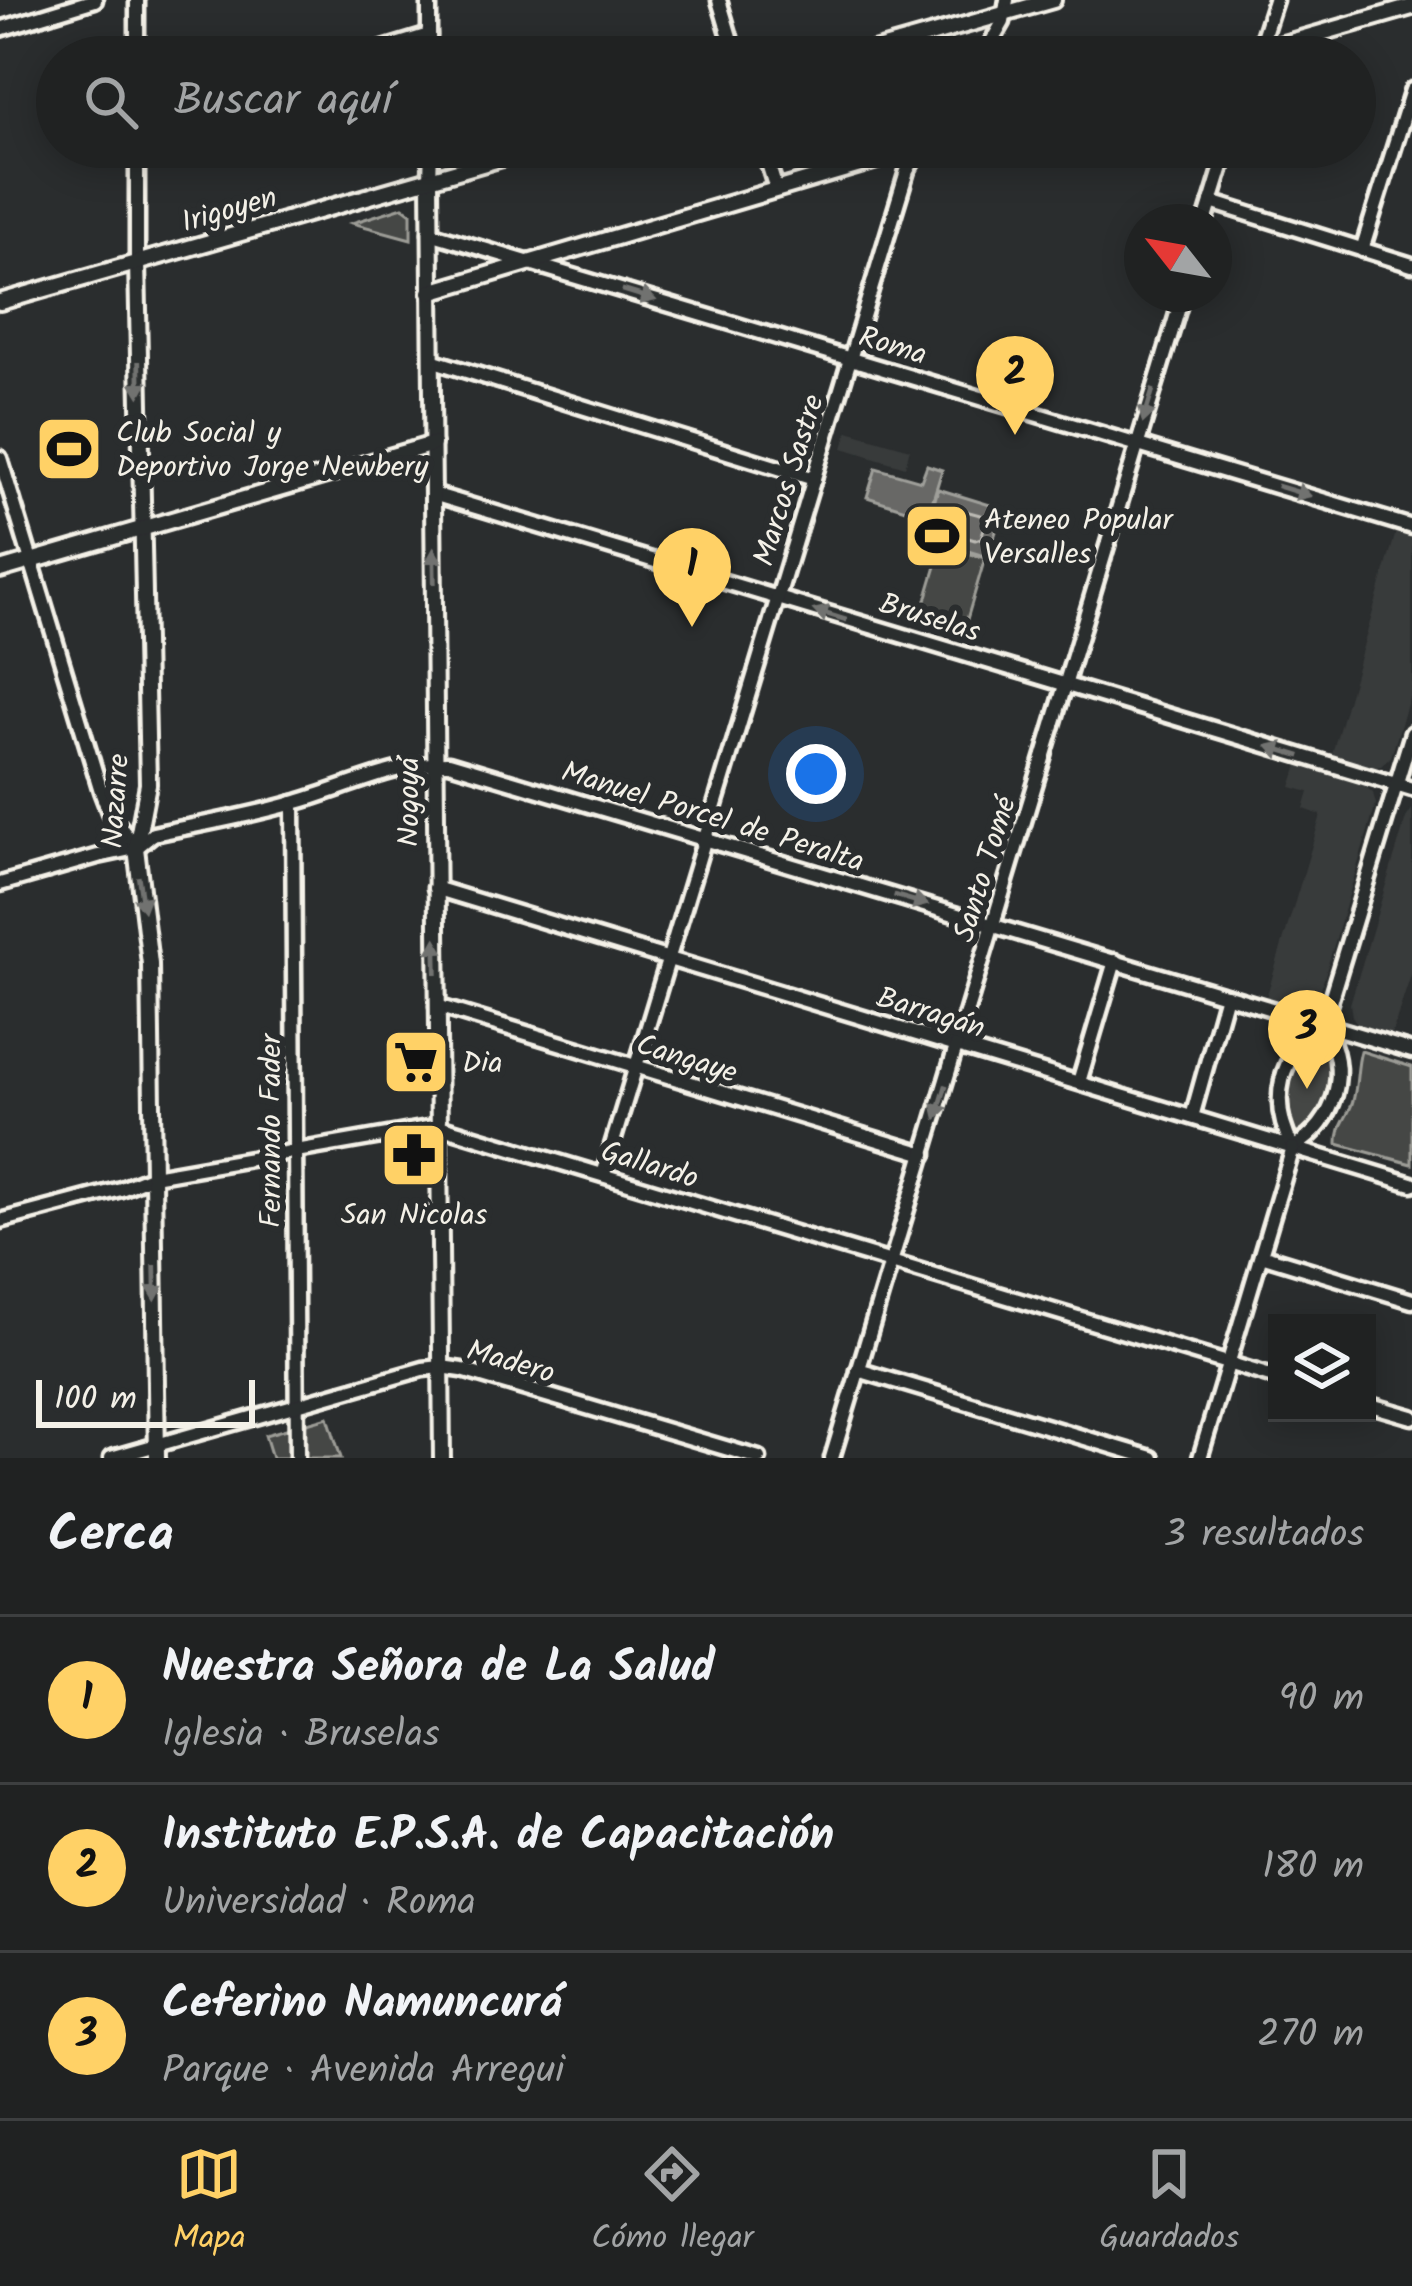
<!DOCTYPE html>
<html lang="es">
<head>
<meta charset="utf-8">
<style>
  :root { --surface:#202222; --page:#2d2f2f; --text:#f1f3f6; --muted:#a2a4a5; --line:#3d3f40; --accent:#ffd166 }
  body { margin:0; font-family:Kalam,sans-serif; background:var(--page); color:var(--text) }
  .controls { position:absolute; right:36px; bottom:36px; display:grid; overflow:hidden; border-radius:0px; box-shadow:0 6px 30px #0003 }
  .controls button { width:108px; height:108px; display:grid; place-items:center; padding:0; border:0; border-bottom:3px solid var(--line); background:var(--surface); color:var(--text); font:60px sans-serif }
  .compass { position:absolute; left:1124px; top:204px; width:108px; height:108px; border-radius:50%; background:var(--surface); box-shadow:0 6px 30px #0003; rotate:301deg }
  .scale { position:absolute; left:36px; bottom:30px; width:219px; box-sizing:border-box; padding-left:12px; border:6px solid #f4f1e8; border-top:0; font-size:33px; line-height:42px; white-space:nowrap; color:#f4f1e8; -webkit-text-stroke:9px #2a2d2e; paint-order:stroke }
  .you { position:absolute; left:816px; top:774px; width:42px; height:42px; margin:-30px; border:9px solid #fff; border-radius:50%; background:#1a73e8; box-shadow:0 0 0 18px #1a73e833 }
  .badge { display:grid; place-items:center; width:78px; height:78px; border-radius:50%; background:var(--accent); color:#111; font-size:39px; font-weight:700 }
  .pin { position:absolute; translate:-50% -99px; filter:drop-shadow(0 3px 6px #0008) }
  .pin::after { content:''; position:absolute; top:63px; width:42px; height:36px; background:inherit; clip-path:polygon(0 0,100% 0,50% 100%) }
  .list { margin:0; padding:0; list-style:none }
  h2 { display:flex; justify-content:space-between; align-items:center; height:156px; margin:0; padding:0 48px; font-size:51px }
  h2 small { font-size:39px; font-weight:400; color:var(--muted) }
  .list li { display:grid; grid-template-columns:78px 1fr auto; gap:36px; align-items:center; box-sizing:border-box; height:168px; padding:0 48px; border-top:3px solid var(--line) }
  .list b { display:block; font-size:45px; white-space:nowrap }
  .list p { margin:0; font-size:39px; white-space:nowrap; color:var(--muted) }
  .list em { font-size:39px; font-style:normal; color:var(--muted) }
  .icon { flex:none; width:66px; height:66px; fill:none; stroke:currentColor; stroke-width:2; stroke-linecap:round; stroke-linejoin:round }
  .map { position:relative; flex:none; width:1412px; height:1458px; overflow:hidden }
  .search { position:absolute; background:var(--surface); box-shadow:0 6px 30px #0003; left:36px; right:36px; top:36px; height:132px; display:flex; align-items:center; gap:30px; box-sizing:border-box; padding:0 42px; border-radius:66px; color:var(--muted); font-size:45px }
  .sheet { height:660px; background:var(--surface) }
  nav { display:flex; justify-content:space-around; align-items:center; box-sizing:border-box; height:168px; border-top:3px solid var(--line); background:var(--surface); font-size:33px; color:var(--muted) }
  nav a { display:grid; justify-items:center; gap:6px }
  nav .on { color:var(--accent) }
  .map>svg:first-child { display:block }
  .built { fill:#373a3a }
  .green { fill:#444645; stroke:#9c9c96; stroke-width:3 }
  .water { fill:#676866; stroke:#9f9f9a; stroke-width:3 }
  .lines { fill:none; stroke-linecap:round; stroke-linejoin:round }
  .shore { stroke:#bcbab4; stroke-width:3 }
  .minor-casing { stroke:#f4f1e8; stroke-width:21 }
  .tertiary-casing { stroke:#f4f1e8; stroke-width:22 }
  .minor { stroke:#2a2d2e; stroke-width:12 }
  .tertiary { stroke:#2a2d2e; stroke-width:14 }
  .oneway { fill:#71726f }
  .labels { text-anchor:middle; stroke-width:12; stroke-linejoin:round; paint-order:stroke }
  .street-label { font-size:30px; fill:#f4f1e8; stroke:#2a2d2e }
  .poi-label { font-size:30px; fill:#f4f1e8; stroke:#2a2d2e; text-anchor:start }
</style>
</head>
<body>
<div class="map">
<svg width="1412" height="1458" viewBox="0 0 1412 1458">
  <rect width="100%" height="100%" fill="#2a2d2e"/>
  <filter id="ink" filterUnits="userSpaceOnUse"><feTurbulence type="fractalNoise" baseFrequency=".00833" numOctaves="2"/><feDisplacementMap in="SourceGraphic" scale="24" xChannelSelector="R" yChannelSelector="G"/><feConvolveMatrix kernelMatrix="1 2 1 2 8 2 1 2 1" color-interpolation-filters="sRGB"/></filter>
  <g filter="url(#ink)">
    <g class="built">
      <path d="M848,431L910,449L905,467L843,448Z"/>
      <path d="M1396,532L1412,537V688L1391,757L1381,766L1369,768L1331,757Z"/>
      <path d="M1298,765L1365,786L1373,793L1376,804L1320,992L1313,1002L1299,1007L1266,998L1321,815L1304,809L1309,792L1291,787Z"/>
      <path d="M1412,809V972L1391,1036L1357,1024L1352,1016L1350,1004L1406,818Z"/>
    </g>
    <g class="green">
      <path d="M403,207L411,213V239L352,223Z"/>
      <path d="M942,546L985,558L963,633L920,620Z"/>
      <path d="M1317,1040L1324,1042C1342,1069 1327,1121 1297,1133C1268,1115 1291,1054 1317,1040Z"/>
      <path d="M1361,1051L1412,1067V1164L1338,1144C1337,1127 1346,1120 1352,1104C1358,1088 1356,1068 1361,1051Z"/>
      <path d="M328,1417L341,1458H272L265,1435Z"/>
    </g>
    <g class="water">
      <path d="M927,465L942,470L928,516L867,497L876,468L921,481Z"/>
      <path d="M938,489L1003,509L988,557L924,538Z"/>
    </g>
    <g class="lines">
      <path class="shore" d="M943,505L984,516L986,522L981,538L975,540L942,530L940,511Z"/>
      <defs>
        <g id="minor">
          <path d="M429,0V57"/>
          <path d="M719,0L736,57"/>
          <path d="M0,29L95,0"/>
          <path d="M1257,56L1275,0"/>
          <path d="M137,57V0"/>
          <path d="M357,57L429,35"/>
          <path d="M983,57L1003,22L1007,0"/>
          <path d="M137,147V262"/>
          <path d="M763,147L776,189"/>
          <path d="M430,180L431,147"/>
          <path d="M1211,202L1412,265"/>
          <path d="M1205,222L1228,147"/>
          <path d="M430,233L1412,527"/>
          <path d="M1362,250L1412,90"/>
          <path d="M431,360L814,479"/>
          <path d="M0,458L101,791L109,812L136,848"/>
          <path d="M433,494L1412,789"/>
          <path d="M293,803L297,1458"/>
          <path d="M0,884L98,856L136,848L153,834C201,824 250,816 297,802C346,788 399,762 449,763L1412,1051"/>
          <path d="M435,888L1412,1184"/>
          <path d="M437,1006L925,1154"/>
          <path d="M1079,1082L1115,961"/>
          <path d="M1192,1117L1226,995"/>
          <path d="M1293,1148C1268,1101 1279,1054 1323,1025L1412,733"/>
          <path d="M1293,1148C1337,1121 1351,1071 1324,1026"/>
          <path d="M603,1175L907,171L921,147"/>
          <path d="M0,1221L121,1189L153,1176L439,1126L1277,1378"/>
          <path d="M1261,1255L1412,1301"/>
          <path d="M858,1370L1152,1458"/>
          <path d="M1367,1404L1412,1417"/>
          <path d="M111,1458L423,1369L441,1367L462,1370L759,1458"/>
          <path d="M832,1458L1183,294"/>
          <path d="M1200,1458L1293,1148"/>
        </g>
        <g id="tertiary">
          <path d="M852,57L1053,0"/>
          <path d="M1238,57L1412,7"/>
          <path d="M430,180L442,1458"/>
          <path d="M137,262L148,784L136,848L150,964L157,1458"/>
          <path d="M430,292L921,147"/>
          <path d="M0,302L541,147"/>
          <path d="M0,570L433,444"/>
        </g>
      </defs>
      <use href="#minor" class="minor-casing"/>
      <use href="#tertiary" class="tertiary-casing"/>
      <use href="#minor" class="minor"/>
      <use href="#tertiary" class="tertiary"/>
    </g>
    <defs><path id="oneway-solid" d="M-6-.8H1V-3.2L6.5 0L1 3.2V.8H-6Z" transform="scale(3)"/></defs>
    <g class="oneway">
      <use href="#oneway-solid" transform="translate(639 295) rotate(17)"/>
      <use href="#oneway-solid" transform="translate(139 379) rotate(89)"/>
      <use href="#oneway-solid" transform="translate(1148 406) rotate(107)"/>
      <use href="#oneway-solid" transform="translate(1294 491) rotate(17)"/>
      <use href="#oneway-solid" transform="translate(434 566) rotate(-91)"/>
      <use href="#oneway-solid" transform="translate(830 615) rotate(-163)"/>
      <use href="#oneway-solid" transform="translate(1284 751) rotate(-163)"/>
      <use href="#oneway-solid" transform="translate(141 894) rotate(81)"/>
      <use href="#oneway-solid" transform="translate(911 900) rotate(16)"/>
      <use href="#oneway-solid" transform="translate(436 956) rotate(-91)"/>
      <use href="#oneway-solid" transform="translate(941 1102) rotate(107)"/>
      <use href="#oneway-solid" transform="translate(155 1283) rotate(89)"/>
    </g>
  </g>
  <defs>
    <symbol id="stadium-square" viewBox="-11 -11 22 22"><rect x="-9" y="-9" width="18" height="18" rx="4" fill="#ffd166" stroke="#2a2d2e"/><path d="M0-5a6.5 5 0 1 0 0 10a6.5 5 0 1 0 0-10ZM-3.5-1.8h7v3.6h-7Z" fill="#111"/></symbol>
    <symbol id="supermarket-square" viewBox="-11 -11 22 22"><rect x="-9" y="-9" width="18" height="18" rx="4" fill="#ffd166" stroke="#2a2d2e"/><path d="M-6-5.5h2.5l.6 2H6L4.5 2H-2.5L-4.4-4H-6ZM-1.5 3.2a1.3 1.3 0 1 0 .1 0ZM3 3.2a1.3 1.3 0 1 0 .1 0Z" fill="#111"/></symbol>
    <symbol id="pharmacy-square" viewBox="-11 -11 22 22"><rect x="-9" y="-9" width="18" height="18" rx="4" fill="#ffd166" stroke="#2a2d2e"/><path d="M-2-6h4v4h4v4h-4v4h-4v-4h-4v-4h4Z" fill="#111"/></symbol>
  </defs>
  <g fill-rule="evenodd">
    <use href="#stadium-square" x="31" y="411" width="76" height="76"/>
    <use href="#stadium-square" x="899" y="498" width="76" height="76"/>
    <use href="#supermarket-square" x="378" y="1024" width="76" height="76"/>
    <use href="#pharmacy-square" x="376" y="1117" width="76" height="76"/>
  </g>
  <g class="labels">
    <g class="street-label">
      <text transform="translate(229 209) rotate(-16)" y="10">Irigoyen</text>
      <text transform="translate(893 345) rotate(17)" y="10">Roma</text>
      <text transform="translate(788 480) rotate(-73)" y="10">Marcos Sastre</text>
      <text transform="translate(930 617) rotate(17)" y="10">Bruselas</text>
      <text transform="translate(115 801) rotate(-86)" y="10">Nazarre</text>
      <text transform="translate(408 802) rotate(-90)" y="10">Nogoyá</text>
      <text transform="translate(713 816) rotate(17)" y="10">Manuel Porcel de Peralta</text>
      <text transform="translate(984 869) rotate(-73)" y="10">Santo Tomé</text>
      <text transform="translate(931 1012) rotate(17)" y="10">Barragán</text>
      <text transform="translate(687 1058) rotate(17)" y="10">Cangaye</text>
      <text transform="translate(270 1131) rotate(-90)" y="10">Fernando Fader</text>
      <text transform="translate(650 1164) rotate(17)" y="10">Gallardo</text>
      <text transform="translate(511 1361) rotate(16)" y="10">Madero</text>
    </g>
    <g class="poi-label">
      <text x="116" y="442">Club Social y<tspan x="116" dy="34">Deportivo Jorge Newbery</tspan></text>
      <text x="984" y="529">Ateneo Popular<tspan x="984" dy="34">Versalles</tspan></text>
      <text x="462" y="1072">Dia</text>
      <text x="414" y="1224" text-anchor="middle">San Nicolas</text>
    </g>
  </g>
</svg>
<div class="controls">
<button><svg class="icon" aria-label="layers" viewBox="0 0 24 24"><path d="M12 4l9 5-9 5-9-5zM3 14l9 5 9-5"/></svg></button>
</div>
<svg class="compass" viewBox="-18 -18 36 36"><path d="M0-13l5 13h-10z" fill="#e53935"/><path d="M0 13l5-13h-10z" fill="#a2a4a5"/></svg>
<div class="scale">100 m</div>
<div class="you"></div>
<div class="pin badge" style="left:692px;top:627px">1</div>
<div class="pin badge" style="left:1015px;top:435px">2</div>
<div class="pin badge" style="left:1307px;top:1089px">3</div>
<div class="search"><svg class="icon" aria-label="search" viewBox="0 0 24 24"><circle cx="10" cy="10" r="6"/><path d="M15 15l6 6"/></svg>Buscar aquí</div>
</div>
<section class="sheet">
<h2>Cerca<small>3 resultados</small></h2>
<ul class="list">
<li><span class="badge">1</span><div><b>Nuestra Señora de La Salud</b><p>Iglesia · Bruselas</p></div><em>90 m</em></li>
<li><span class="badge">2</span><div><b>Instituto E.P.S.A. de Capacitación</b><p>Universidad · Roma</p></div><em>180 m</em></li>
<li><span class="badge">3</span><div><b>Ceferino Namuncurá</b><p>Parque · Avenida Arregui</p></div><em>270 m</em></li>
</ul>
</section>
<nav>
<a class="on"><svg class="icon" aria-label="map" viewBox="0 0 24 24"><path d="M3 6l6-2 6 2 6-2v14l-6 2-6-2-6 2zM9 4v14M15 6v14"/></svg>Mapa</a>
<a><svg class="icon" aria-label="directions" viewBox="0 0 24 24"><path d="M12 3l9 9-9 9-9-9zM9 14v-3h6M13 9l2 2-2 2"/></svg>Cómo llegar</a>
<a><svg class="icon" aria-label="saved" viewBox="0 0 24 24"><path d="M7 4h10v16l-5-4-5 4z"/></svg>Guardados</a>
</nav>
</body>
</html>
